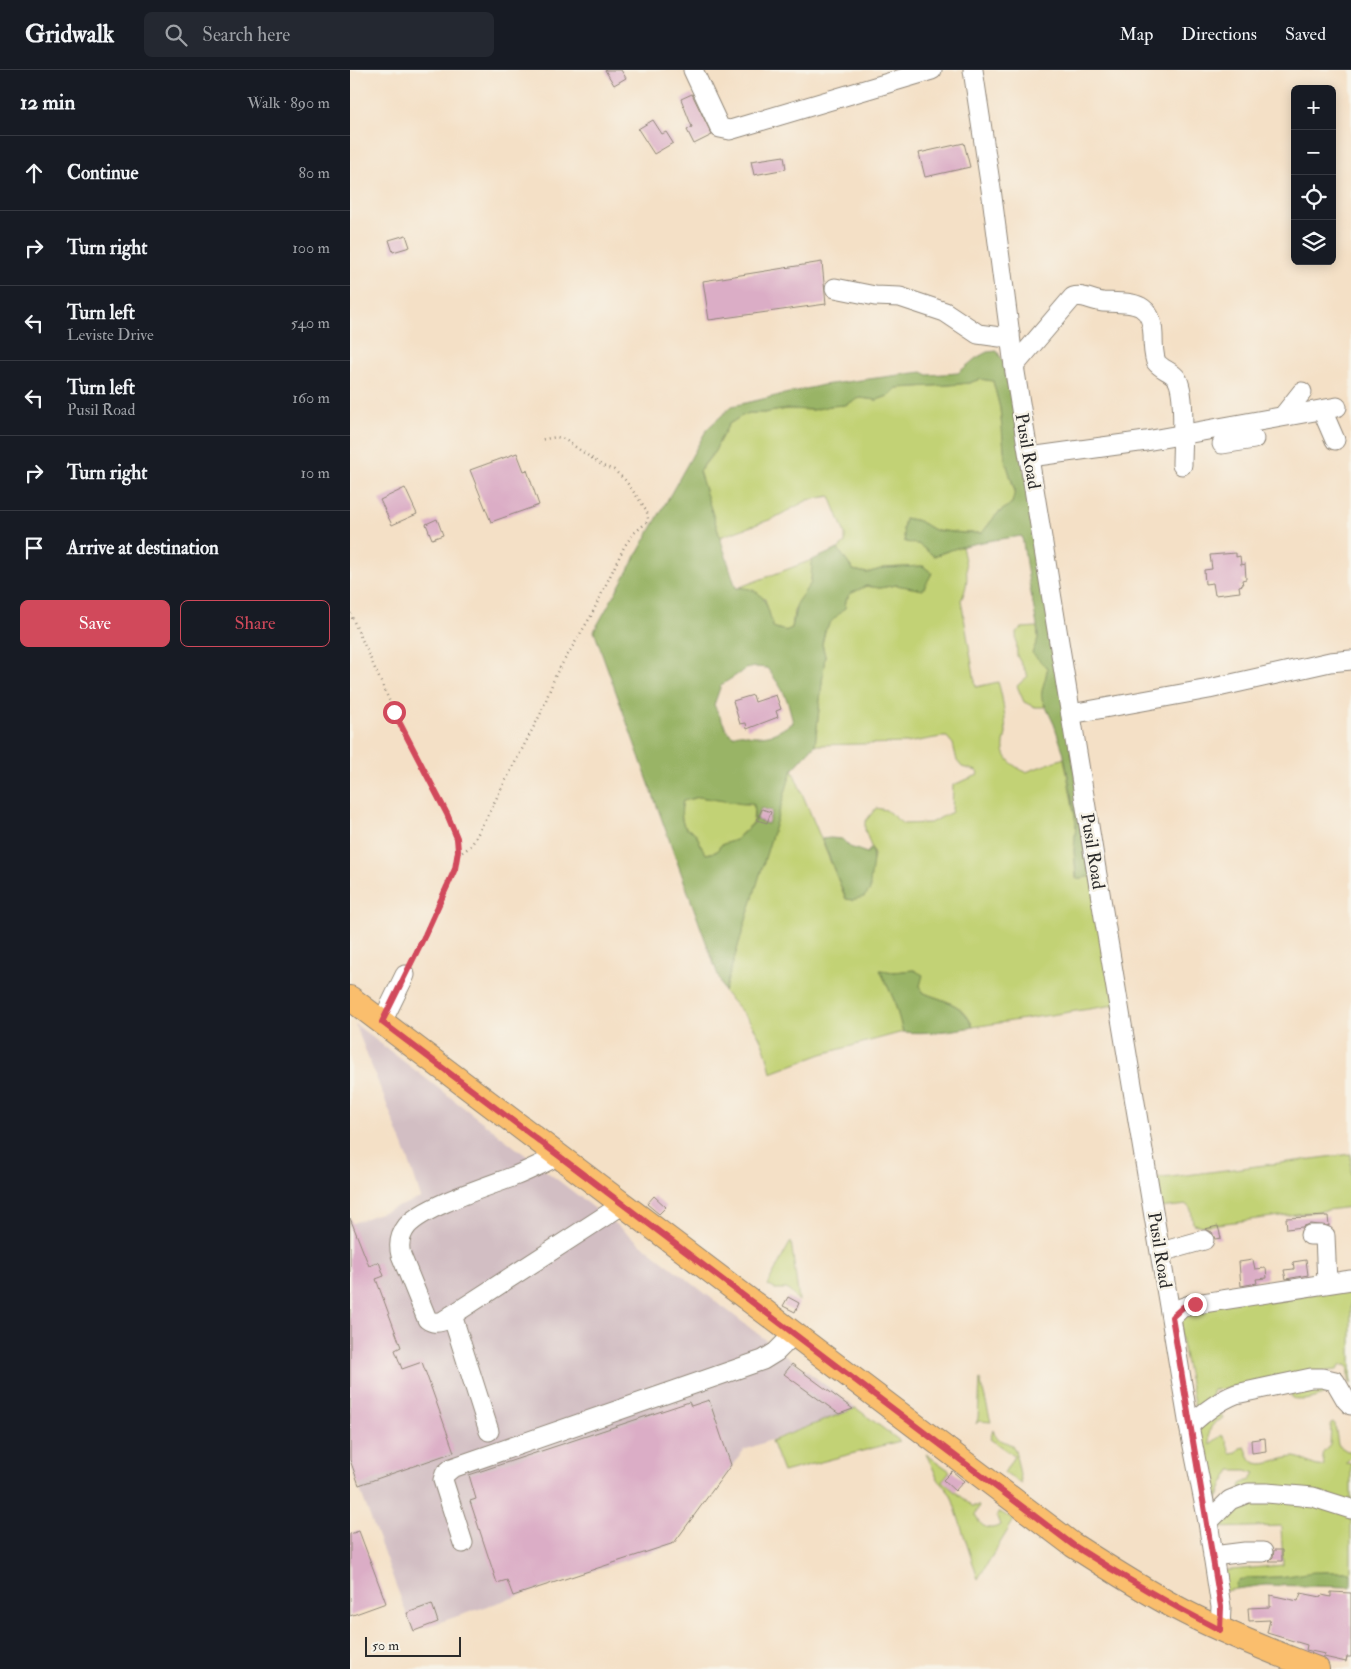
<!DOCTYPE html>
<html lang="en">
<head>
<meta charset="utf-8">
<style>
  :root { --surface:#171b24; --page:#242831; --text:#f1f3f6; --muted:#9ea1a6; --line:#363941; --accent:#d1495b }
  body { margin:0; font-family:"IM FELL Double Pica",serif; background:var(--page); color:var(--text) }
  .controls { position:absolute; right:15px; top:15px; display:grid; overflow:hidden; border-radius:8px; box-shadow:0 2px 12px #0003 }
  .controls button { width:45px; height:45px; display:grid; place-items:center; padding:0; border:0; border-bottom:1px solid var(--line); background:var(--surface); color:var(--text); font:25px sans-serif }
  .scale { position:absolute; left:15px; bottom:12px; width:96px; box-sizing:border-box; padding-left:5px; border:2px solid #2b2b2b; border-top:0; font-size:14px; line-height:18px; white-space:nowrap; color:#2b2b2b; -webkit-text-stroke:4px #f7f3e8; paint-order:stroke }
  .stop { position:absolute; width:15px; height:15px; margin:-11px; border:4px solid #d1495b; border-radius:50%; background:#fff }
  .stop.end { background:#d1495b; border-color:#fff; box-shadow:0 1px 5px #0008 }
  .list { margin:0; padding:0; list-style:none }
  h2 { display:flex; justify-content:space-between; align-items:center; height:65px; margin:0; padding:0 20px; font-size:21px }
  h2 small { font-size:16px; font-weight:400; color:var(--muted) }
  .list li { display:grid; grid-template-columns:32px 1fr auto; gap:15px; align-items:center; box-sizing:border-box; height:75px; padding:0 20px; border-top:1px solid var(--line) }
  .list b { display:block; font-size:19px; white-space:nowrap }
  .list p { margin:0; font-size:16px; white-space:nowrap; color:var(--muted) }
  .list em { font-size:16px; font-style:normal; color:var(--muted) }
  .actions { display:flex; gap:10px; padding:15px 20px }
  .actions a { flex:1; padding:11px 0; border:1px solid var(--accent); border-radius:8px; text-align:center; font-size:18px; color:var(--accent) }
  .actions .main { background:var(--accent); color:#fff }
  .icon { flex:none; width:28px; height:28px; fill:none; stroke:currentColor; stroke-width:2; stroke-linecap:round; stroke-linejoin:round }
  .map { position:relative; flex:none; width:1001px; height:1599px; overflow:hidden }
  header { display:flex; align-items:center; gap:30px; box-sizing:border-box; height:70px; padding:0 25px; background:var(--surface); border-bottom:1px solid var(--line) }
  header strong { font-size:24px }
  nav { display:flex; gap:28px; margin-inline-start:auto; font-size:18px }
  .search { width:350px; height:45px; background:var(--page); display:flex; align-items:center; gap:12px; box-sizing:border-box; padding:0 18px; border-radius:8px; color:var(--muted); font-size:19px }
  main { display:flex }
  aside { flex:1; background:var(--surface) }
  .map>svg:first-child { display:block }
  .industrial { fill:#d2bec3 }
  .green { fill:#c2d274; stroke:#767e50 }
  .forest { fill:#99b466; stroke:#627048; fill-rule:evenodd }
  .building { fill:#dbadc6 }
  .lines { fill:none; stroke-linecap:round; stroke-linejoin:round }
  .minor-casing { stroke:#908678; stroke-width:21 }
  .major-casing { stroke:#908678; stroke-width:26 }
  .path { stroke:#908678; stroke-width:2.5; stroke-dasharray:1 4; stroke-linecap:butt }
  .minor { stroke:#fff; stroke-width:19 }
  .major { stroke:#fabe6d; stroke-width:24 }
  .route { stroke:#d1495b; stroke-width:6 }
  .labels { text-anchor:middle; stroke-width:5; stroke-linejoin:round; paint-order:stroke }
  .street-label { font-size:18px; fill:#2b2b2b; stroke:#f7f3e8 }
</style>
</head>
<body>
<header>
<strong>Gridwalk</strong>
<div class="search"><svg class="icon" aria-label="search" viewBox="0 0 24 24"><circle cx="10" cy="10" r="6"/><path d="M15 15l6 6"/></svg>Search here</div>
<nav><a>Map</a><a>Directions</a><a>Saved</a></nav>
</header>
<main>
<aside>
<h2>12 min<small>Walk · 890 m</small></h2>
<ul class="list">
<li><svg class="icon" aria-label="ahead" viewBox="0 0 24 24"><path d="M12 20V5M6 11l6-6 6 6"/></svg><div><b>Continue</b></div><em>80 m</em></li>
<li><svg class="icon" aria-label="right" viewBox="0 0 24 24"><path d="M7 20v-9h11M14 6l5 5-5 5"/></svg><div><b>Turn right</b></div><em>100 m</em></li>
<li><svg class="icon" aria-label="left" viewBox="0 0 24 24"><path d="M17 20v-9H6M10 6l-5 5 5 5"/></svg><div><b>Turn left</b><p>Leviste Drive</p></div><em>540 m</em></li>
<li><svg class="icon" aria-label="left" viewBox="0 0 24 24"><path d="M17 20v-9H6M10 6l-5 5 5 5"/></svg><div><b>Turn left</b><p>Pusil Road</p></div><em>160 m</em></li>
<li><svg class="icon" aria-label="right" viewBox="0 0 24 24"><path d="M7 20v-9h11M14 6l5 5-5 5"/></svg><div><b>Turn right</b></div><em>10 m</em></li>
<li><svg class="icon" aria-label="arrive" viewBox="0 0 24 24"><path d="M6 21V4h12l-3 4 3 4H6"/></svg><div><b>Arrive at destination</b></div></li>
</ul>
<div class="actions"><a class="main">Save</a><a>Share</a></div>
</aside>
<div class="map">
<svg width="1001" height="1599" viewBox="0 0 1001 1599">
  <rect width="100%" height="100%" fill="#f7f3e8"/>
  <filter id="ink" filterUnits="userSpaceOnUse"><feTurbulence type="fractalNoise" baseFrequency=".02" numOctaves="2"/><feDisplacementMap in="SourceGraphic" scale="10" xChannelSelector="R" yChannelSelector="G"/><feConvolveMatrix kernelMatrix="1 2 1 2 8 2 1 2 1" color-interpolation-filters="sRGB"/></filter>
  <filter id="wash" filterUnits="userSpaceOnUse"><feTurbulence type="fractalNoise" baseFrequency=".0096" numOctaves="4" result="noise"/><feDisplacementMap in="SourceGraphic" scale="20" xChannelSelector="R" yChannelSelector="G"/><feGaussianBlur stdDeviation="1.12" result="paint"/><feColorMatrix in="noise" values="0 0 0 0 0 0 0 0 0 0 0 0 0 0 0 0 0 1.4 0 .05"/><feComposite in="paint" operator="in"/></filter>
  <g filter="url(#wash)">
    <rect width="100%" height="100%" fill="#f4e0c6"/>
    <path class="industrial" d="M5,954L421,1274L506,1338L394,1380L324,1474L63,1561L0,1393V1154L71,1128L58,1088Z"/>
    <g class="green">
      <path d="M630,309L643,311L650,338L655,389L665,422L662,433L646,445L632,463H613L584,460L569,451L555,448L553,459L555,472L568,474L584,486L612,476C616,496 621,511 611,530L626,617L648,612C653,627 655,646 656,662C656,666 654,670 654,674C652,688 664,697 676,702L714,688L726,753L724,781L726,809L742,806L765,935L623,957C613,932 595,932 572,922L564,900L543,902L531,900L544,930L553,962L472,984L421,1003C413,962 400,951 374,922L442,699L496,829L502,830L520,820L519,810L524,785L515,760V752L526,738L536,740L553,754L580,753L602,742L603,715L628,705L627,701L612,697L607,691L603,674L597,667H591L557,673L465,675L475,586L472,574L475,561L480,553L495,538L496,530L500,524L516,516L530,518L546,515L573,519L582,503L573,496L534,498L517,503L503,500L488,479L495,473V464L480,426L458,430L422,449L370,467L349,402L365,381L370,370L379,354L390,347L399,343H414L437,339L463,340L480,336L495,335L510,328L527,330L538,326L547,318L599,315L619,313Z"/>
      <path d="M462,490L461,513L444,541L442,558L435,561L423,557L415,529L390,517Z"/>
      <path d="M687,557L688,569L682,583L697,598C696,616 688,619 695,637H685L674,632L667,616L678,606L667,586L666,562L672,558Z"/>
      <path d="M349,727L404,735L403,753L385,770L371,775L366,782L355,784C351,778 349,767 344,762C342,760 338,760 336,758C330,753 331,737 333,731Z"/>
      <path d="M1001,1084V1137L852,1156L843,1154L841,1140L837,1135L809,1138L805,1109Z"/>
      <path d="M441,1171L449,1231L437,1219H425L417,1215Z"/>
      <path d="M1001,1213V1314C997,1308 1001,1301 997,1295L990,1296L987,1300L926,1306L875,1319L863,1320L858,1332L846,1343L828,1254L837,1239Z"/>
      <path d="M630,1309L641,1352L629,1351L626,1354L628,1348Z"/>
      <path d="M977,1312L980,1321C972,1327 950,1334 941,1327L943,1319Z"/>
      <path d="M506,1338L550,1371L433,1402L421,1371Z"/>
      <path d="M870,1343L873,1349C860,1353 858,1360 860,1374L872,1365L876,1370L880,1383L887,1382L890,1378L895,1377C898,1382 899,1391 906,1393C918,1397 932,1387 944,1387C955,1388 963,1398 973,1396L974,1394L972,1384L980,1375L981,1353L983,1352L985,1354L988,1375L997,1381H1001V1387L996,1393L1001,1394V1504L996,1502H974L929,1507L897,1508L888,1511L886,1519L875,1521L871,1501L933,1495L931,1456L865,1458L890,1418L891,1414L900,1410L905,1403L896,1400H881L872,1416L866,1434L863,1436L848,1360L850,1354Z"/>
      <path d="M643,1360L646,1368L662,1375L665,1380L672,1414L654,1403L664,1386L640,1369Z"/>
      <path d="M576,1384L600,1401L592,1411C602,1420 612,1426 622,1436H629L625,1445C630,1456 639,1462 650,1455L647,1447L650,1442L664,1450L628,1509L601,1425L588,1409Z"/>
    </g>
    <g class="forest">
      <path d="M647,281L654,293L655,306L662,326L742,806L727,809L724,781L726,753L718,706L713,681L704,654L692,629C690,619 697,609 697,598L682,583L688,569V561L678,507L672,466C641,470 613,474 584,486L568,474L555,472L553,459L555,448L569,451L584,460L613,463H632L646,445L662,433L665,421L655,389L650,338L643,311L630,309L619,313L599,315L547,318L538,326L527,330L510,328L495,335L480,336L463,340L437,339L414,343H399L390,347L379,354L370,370L365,381L349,401L386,518C415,516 417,535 423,557L435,561L442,558L447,532L461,513L462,490L488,479L503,500L517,503L534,498L573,496L582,503L573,520L546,515L530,518L516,516L500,524L496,530L495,538L480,553L475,561L472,574L475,586L465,675L442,700L374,922L244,561L357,359L382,336L400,332L473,315L572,302L578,305L608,303L626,288L637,282ZM405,597L417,598C434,621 437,625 443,653C428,661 425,666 406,666C395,666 394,661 383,666L378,662L364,635L371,615L396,599ZM349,727L393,734L400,733L404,735V753L385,770L371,775L366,782L356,784C351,778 349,767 344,762C342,760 338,760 336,758C330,753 331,737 333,731ZM411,738L422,741L418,754L406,750Z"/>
      <path d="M480,768L492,769L500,777L517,783L521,778C526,790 519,806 520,820L514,827L502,830L496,829L472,769Z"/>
      <path d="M530,900L543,902L564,900L573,905L570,916L572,922C595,932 612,932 623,957C600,961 577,964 553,962L544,930Z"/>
      <path d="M964,1502H996L1001,1504V1517L915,1515L886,1519V1514L888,1511L897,1508L930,1507Z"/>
    </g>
    <g id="blocks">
      <g class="building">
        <path d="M255,0H271L276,8L264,15Z"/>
        <path d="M342,24L362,65L344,74L337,60L342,57L331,29Z"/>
        <path d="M303,50L312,64L316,62L323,73L304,84L288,59Z"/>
        <path d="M614,73L620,97L575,107L569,83Z"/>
        <path d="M434,86L436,99L404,105L401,91Z"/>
        <path d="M56,165L60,177L43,182L39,170Z"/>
        <path d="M472,192L476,234L359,250L353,211Z"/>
        <path d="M167,383L174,401L177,400L189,435L141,452L120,400Z"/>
        <path d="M55,418L67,444L42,455L30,430Z"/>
        <path d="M87,449L93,465L82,469L76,454Z"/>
        <path d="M886,483V487L890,486L891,495L895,494L896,509L892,510L893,515L889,516L890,522L865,525L863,513L855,514L854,500L862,499L860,485Z"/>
        <path d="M403,625L405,632L426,625L431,639L426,641L428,647L397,659L396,653L390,654L383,631Z"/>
        <path d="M412,739L421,742L417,753L407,750Z"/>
        <path d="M304,1126L316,1137L309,1144L297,1134Z"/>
        <path d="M978,1146L979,1156L960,1154L952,1157L937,1159L936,1148Z"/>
        <path d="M0,1148L19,1196L29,1192L34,1206L26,1209L51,1277L45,1280L52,1299L72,1292L104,1382L9,1415L0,1390Z"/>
        <path d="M868,1156L871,1168L865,1169L862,1162L855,1159Z"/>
        <path d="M903,1190L905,1199L916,1198L917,1208L906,1209L907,1213L891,1216L889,1192Z"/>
        <path d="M956,1190L958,1205L936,1209L934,1200L944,1199L943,1192Z"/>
        <path d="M438,1227L449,1233L445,1242L433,1236Z"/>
        <path d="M442,1294L503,1339L489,1344L434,1304Z"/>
        <path d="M359,1330L381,1395L324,1473L163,1526L157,1510L147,1513L120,1431L126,1429L119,1405L339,1332L341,1336Z"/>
        <path d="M915,1368L916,1381L902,1383L901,1370Z"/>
        <path d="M602,1401L614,1411L605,1421L593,1410Z"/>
        <path d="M9,1461L36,1533L0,1546V1464Z"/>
        <path d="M924,1480H932V1491H919L923,1487Z"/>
        <path d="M981,1522L1001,1523V1587H997L996,1592L974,1587L975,1584L956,1580L957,1575L917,1563L920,1550L899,1551L898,1538L920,1537V1525L948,1531L951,1523L971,1527L972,1525L981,1527Z"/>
        <path d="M82,1534L88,1552L64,1561L57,1543Z"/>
      </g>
    </g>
  </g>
  <g filter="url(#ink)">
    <use href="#blocks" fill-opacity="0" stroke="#908678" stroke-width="1"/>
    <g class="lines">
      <defs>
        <g id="minor">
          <path d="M343,0L370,58L380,60L582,0"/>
          <path d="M623,0L641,119L664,296L747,805L839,1356L858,1452L871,1537L870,1560"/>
          <path d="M485,218L525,226L550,227L595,242L628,264L650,267L660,264"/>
          <path d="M664,296L723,227C733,224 742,231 753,232C781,233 802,230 803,265C803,274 803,283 806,292C812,300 822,301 827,309C836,323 832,377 832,395"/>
          <path d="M972,340L985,370"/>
          <path d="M933,346L952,322"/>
          <path d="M872,374L904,369"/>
          <path d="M680,387L796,371L987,337"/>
          <path d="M721,644L859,619L980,592L1001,590"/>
          <path d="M32,952L55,905"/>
          <path d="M208,1086C193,1093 178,1101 162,1107C136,1117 75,1136 57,1156C50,1165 48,1174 51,1185L77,1249C83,1253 86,1253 93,1251L272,1135"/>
          <path d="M960,1165H972L975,1166L977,1213"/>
          <path d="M811,1182L854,1170"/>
          <path d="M102,1245L139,1361"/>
          <path d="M822,1247L831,1238L840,1235L1001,1210"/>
          <path d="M839,1356C854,1342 868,1331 886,1324L961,1308H972L985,1311L996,1330L1001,1335"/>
          <path d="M858,1452L880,1430L898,1423H917L963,1427L1001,1439"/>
          <path d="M113,1473L93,1410L95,1404L102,1398L413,1290L426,1282L444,1264"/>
          <path d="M863,1486L895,1482H913"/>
        </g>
        <path id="major" d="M0,928L723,1475C757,1497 791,1519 827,1538C872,1562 920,1581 967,1599"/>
      </defs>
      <use href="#minor" class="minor-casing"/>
      <use href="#major" class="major-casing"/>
      <g class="path">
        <path d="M0,543L48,650L101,752L108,776L106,795L61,893"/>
        <path d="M108,785L120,777L124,771L191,643L206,604L241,546L274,477L283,464L296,453L298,449L297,442L293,435L275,410L264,400L253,396L214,369L207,367L189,370"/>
      </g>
      <use href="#minor" class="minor"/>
      <use href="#major" class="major"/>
    </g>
  </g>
  <g class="lines" filter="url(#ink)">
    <path class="route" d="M44,642L97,744L107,768L108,781L105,799L75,865L32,952L723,1475C771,1506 819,1534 870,1560L871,1537L822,1247L833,1237L845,1234"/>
  </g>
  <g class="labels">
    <g class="street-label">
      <text transform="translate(678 381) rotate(80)" y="6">Pusil Road</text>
      <text transform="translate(743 781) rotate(81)" y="6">Pusil Road</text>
      <text transform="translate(810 1180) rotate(81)" y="6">Pusil Road</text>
    </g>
  </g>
</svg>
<div class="controls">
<button>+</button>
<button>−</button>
<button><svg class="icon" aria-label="locate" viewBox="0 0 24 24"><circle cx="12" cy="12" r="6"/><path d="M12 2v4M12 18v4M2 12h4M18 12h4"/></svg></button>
<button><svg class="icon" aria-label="layers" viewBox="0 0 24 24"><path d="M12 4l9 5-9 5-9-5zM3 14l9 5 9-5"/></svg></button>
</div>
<div class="scale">50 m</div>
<div class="stop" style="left:44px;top:642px"></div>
<div class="stop end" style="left:845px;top:1234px"></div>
</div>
</main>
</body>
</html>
